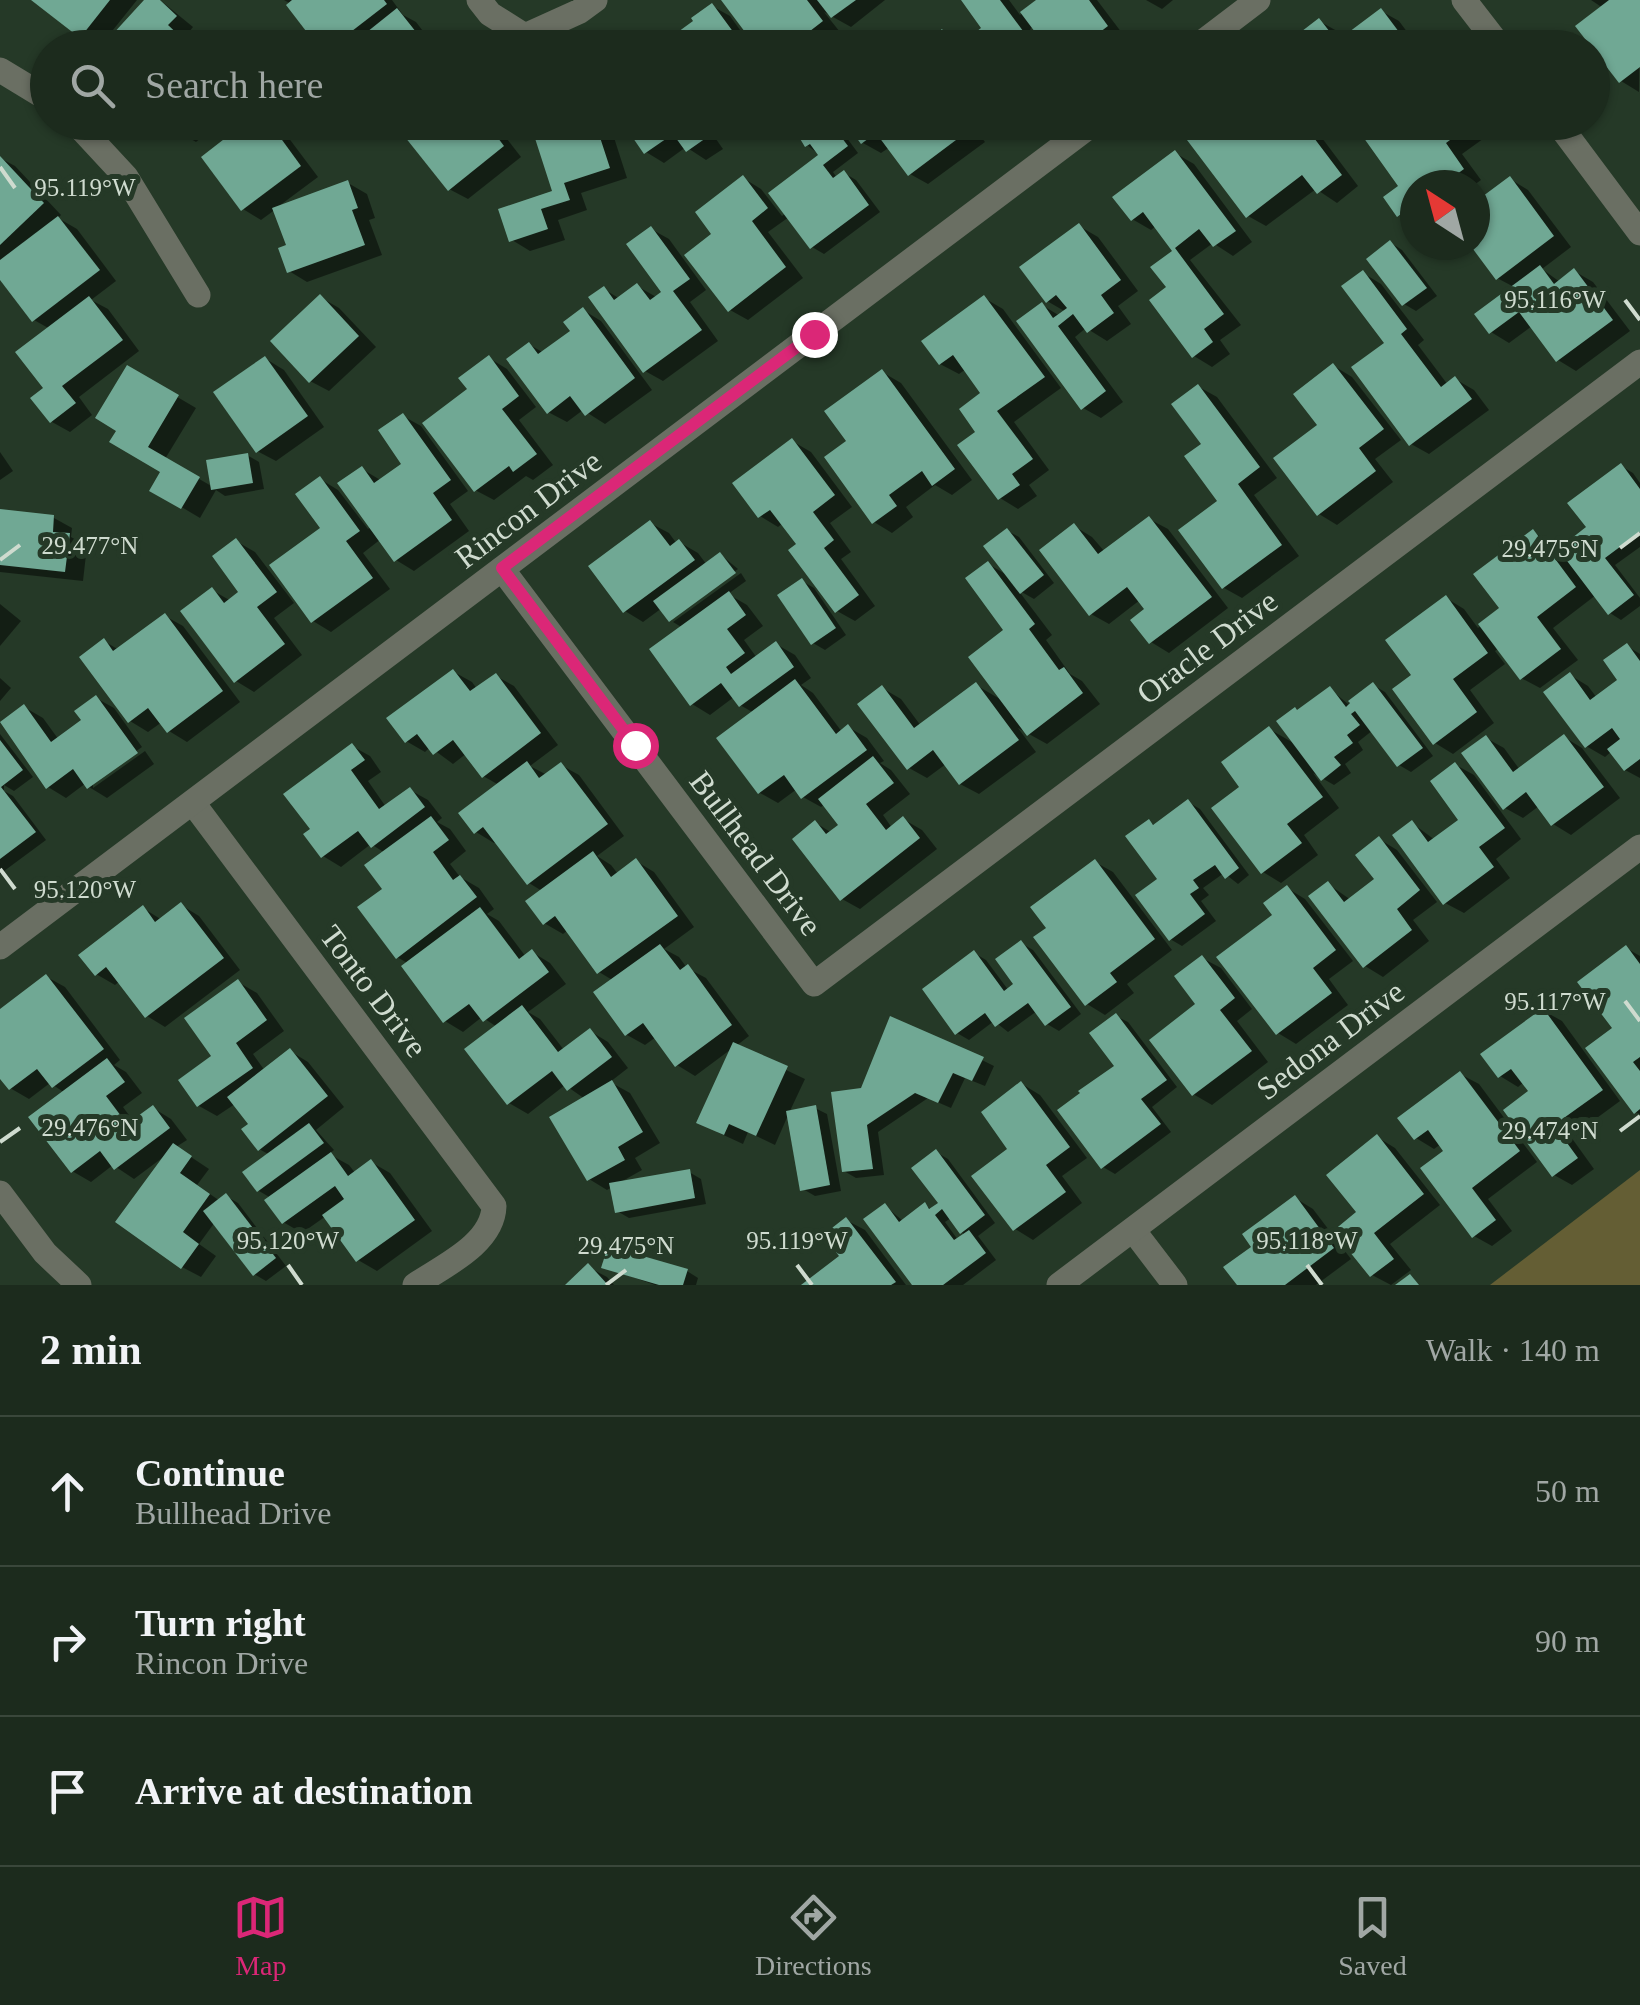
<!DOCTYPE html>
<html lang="en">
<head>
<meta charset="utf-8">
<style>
  :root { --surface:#1c2b1d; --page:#29372a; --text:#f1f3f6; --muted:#a0a7a4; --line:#3a473b; --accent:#db2777 }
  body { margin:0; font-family:"Times New Roman",serif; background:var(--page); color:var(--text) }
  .compass { position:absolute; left:1400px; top:170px; width:90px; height:90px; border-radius:50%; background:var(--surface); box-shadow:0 2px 8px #0004; rotate:324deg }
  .stop { position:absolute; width:30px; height:30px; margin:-22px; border:8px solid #db2777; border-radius:50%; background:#fff }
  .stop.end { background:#db2777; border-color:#fff; box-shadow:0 2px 10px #0008 }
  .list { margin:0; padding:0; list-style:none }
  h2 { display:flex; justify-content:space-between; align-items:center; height:130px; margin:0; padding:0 40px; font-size:42px }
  h2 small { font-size:32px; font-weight:400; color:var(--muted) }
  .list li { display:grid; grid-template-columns:65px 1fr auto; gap:30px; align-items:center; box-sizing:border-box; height:150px; padding:0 40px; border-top:2px solid var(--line) }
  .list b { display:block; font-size:38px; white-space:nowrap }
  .list p { margin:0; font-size:32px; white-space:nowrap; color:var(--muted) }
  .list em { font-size:32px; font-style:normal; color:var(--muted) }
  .icon { flex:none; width:55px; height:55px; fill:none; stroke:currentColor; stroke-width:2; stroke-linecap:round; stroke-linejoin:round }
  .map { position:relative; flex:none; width:1640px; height:1285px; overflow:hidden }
  .search { position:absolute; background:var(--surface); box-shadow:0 2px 8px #0004; left:30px; right:30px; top:30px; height:110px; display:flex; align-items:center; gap:25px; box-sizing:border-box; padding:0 35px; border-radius:55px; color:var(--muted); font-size:38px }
  .sheet { height:580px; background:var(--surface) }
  nav { display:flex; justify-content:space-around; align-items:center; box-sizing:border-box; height:140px; border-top:2px solid var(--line); background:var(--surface); font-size:28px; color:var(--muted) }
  nav a { display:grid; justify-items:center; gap:5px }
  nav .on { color:var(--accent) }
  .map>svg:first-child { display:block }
  .green { fill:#645e34 }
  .shadow { fill:#0007; fill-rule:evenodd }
  .building { fill:#70a894 }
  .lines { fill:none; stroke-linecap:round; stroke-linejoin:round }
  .minor { stroke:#6a6f63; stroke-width:25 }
  .route { stroke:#db2777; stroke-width:12 }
  .ticks { fill:none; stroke:#cfdbcf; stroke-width:4 }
  .labels { text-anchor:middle; stroke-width:10; stroke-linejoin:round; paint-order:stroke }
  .street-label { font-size:32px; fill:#cfdbcf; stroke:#253927 }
  .ticks-label { font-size:25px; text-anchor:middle; fill:#cfdbcf; stroke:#253927; stroke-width:10; stroke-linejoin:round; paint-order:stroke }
</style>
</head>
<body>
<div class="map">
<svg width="1640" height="1285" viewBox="0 0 1640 1285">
  <rect width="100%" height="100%" fill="#253927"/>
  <path class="green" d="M1640,1170V1285H1490Z"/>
  <g class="shadow">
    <path d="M36,0H137L105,40L108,42L148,0H160L193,27L185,37L196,48H101Z"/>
    <path d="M284,0H392L403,15L416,22L436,48H322L291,4Z"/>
    <path d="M724,0H885L851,27L824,12L840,32L820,48H760Z"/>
    <path d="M964,0H1009L1020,15L1040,0H1097L1125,37L1111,48H1050L1034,26L1030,29L1044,48H922L942,32L962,45L985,28Z"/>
    <path d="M1146,0H1173L1162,9Z"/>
    <path d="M1591,0H1640L1639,92L1621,81L1603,8Z"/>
    <path d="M712,6L730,16L753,48H660Z"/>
    <path d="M1381,11L1399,21L1419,48H1284L1319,21L1337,31L1343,39Z"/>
    <path d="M174,122H220L196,142L184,135Z"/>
    <path d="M251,122L279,125L318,177L279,206L348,183L367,194L375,218L369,220L382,255L307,282L289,271V247L276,209L261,220L243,209Z"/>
    <path d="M383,122H403L395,129Z"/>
    <path d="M427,122H494L521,157L468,199L449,189Z"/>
    <path d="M559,122H609L627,178L581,193L587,210L558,220L565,240L530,251L512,240L556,193Z"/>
    <path d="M618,122H704L723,149L706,160L686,147L664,163L646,152L630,129Z"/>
    <path d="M714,122H759L736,139Z"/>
    <path d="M794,122H835L858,153L833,172L837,178L844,173L856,180L880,212L824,254L812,247L789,217L768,232L803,278L748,320L730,310L715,235L743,178L761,189L782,216L786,213L821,156L807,145L791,124Z"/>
    <path d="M848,122H970L985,142L928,184L910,174L890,147L881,153L863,143Z"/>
    <path d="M974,122H1011L995,135Z"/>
    <path d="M1214,122H1310L1358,186L1337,203L1316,189L1266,226L1248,216Z"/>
    <path d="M1465,122L1476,136L1480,134L1472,122H1477L1487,136L1462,154L1481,180L1474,185H1415V224L1399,215L1387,198Z"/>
    <path d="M1175,153L1194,164L1252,242L1233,256L1213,243L1190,260L1241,325L1220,340L1230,354L1212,367L1194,356L1169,288L1154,267L1177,251L1156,226L1151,230L1132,219Z"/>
    <path d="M0,158L15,166L61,215L58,218L77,229L116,281L91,300L108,309L139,351L79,397L92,415L70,432L52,422L46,389L50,329L34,320L0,276Z"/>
    <path d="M1510,179L1528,190L1571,247L1542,269L1560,282L1574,271L1593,282L1630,331L1576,371L1558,360L1532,326L1509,343L1491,332L1514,287L1497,278L1473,245L1475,196L1482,200Z"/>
    <path d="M1079,226L1098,237L1138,291L1118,306L1131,324L1107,341L1086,328L1075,337L1123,402L1101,418L1083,408L1042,305L1060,316L1066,312L1047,301Z"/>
    <path d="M651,229L669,239L706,290L690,302L718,341L663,381L645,371L604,289L620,299L637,286L658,298L665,293Z"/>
    <path d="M1391,243L1402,250L1437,296L1416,311L1404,304Z"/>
    <path d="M1422,245H1462L1443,259Z"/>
    <path d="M1363,273L1381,284L1424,340L1418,345L1448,385L1455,379L1474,390L1489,410L1429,454L1411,444L1387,343Z"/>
    <path d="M320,297L339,308L376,347L329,391L310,381Z"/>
    <path d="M984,298L1003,309L1061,388L1014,422L1049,470L1029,485L1037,496L1018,509L1000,498L978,432L984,394L966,369L959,374L940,364Z"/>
    <path d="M583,310L601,321L652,390L605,424L583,410L567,422L548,412L530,345L544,353L573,332Z"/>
    <path d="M489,358L507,369L536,407L519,420L553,465L533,480L526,476L494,500L475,490L470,390Z"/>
    <path d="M266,359L284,370L324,427L276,461L257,451Z"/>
    <path d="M1334,366L1352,377L1401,440L1375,459L1393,482L1337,525L1319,514Z"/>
    <path d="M128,368L196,408L165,459L213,487L247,455L259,462L264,489L225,496L216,490L200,518L153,490L163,471L120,430Z"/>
    <path d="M882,372L901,383L972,480L952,495L935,485L906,507L913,517L892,533L874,522L850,441Z"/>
    <path d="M1199,387L1217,397L1277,478L1254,495L1299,556L1242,598L1224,588L1220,501L1205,445Z"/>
    <path d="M403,416L421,426L468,491L450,504L469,531L414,571L396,560L381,539L363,553L390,589L331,632L313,621L324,529L320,479L338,490L368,529L372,526L362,469L382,481L405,464Z"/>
    <path d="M792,441L811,452L852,507L830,523L851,552L841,559L875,606L855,621L837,611L799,544L783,523L778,527L760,516Z"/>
    <path d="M0,452L13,471L0,480Z"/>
    <path d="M1621,466L1633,473L1640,483V547L1615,565L1640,598V606L1621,620L1610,613L1596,595L1553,628L1578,660L1540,688L1521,678L1499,648L1495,651L1505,664L1470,690L1494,723L1453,754L1435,743L1414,676L1446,598L1464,609L1478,628L1502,609L1533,532L1551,543L1558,552L1589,528Z"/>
    <path d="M0,512L54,518L72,528L71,537L87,546L83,581L0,572Z"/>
    <path d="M1149,519L1168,529L1228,608L1169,653L1151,642L1148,610L1140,600L1109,624L1091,614L1074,526L1092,537L1105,552Z"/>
    <path d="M650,523L669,533L677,544L679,542L698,553L707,565L721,555L738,569L672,617V621L662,608L643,622L625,611Z"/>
    <path d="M1008,531L1019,537L1054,583L1034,599L1018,590L1052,635L1046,640L1070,674L1082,681L1100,704L1047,744L1018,728L1036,752L979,794L960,784L946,764L927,778L909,768L882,688L901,699L921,726L976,685L1005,702L1007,631L988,564L1009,576Z"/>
    <path d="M236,541L255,552L294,603L274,618L302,655L254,692L236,681L212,590L231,601L242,592Z"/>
    <path d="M741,573L746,581L728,594L747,605L763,626L744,640L757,658L776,644L795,655L811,678L801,685L813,693L842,732L848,727L867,738L884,761L880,763L891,770L910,794L883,815L892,828L903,819L922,830L937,849L860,909L842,899L816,823L832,833L842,825L825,804L821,807L803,797L797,789L778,803L760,793L754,713L740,705L734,697L710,715L692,704L683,628L673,622Z"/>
    <path d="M802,581L814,588L846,635L825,650L813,643Z"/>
    <path d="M0,604L21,621L0,646Z"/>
    <path d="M165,616L183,626L240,702L187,742L169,731L162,722L148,732L130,721L104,641L119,650Z"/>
    <path d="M1627,646L1640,654V778L1625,770L1612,751L1605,757L1586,746L1570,675L1588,686L1597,698L1621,680Z"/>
    <path d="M454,672L472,682L477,689L496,676L514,686L558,745L530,766L547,775L561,765L579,775L624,836L597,856L611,865L618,874L636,861L654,872L694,927L664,949L679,957L687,968L706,978L749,1036L736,1046L805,1079L789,1113L815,1108L827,1114L841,1191L815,1196L803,1189L789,1113L775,1145L748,1132L743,1144L717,1132L734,1047L695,1076L677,1065L656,1037L645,1045L627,1035L596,993L614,981L599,972L568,930L563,934L544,923L542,891L529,883L497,841L494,843L476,832L499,785L483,776L467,753L453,764L430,747L425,752L406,741Z"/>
    <path d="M0,678L11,688L0,701Z"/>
    <path d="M1373,685L1385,692L1433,756L1411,772L1399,765L1373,730L1358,742L1363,750L1345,764L1351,773L1334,785L1313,773L1339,808L1304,835L1318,855L1281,883L1263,872L1243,787L1269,729L1297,745L1299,712L1330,689L1348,704Z"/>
    <path d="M96,698L114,708L142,747L93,782V788L145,751L154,764L107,798L89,787L86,783L66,798L48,787L24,707L43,718L59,740L85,721Z"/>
    <path d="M0,734L33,777L14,791L4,785V791L13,796L46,840L0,874Z"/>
    <path d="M1564,737L1582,748L1620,798L1571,835L1553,824L1539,806L1523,818L1505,808L1486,738L1504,748L1520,770Z"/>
    <path d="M352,746L370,756L381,772L368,781L386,807L410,790L428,800L442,818L437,822L450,829L466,851L450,864L460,877L479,888L494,909L487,914L499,921L526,957L532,952L550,963L566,984L528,1012L540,1019L564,1050L590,1031L608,1042L628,1068L610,1082L630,1093L660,1143L635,1158L642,1170L619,1183L689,1172L701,1179L706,1204L629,1218L617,1211L612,1187L607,1190L589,1179L585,1099L565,1085L528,1114L509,1103L497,1027L482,1017L463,1032L445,1021L409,964L397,957L386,890L385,853L371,844L341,867L323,856L313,830Z"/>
    <path d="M1456,765L1474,775L1521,839L1496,859L1510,878L1464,913L1445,903L1412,823L1435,840L1462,820Z"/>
    <path d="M1188,802L1200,809L1249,875L1238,884L1224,873L1203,888L1209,895L1201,901L1216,921L1182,946L1170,939L1149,822L1156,826Z"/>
    <path d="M1379,839L1397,850L1437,902L1413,920L1429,941L1383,977L1365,966L1328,884L1351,900L1377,879Z"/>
    <path d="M1095,862L1113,872L1172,950L1127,984L1134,993L1105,1015L1087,1004Z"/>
    <path d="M1287,888L1305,899L1353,961L1329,979L1348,1005L1296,1044L1278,1033L1275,915Z"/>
    <path d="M181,905L199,916L240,970L165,1027L147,1016L120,981L115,985L96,974L143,908L162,920Z"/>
    <path d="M1021,943L1033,950L1081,1014L1059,1031L1047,1024L1037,1011L1008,1032L994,1021L969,1040L957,1033L974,953L986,960L1009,991L1017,985Z"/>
    <path d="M1626,948L1640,956V1114L1635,1112L1615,1029Z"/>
    <path d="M1202,958L1221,968L1252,1009L1237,1021L1268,1062L1212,1105L1193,1094Z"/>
    <path d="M47,977L65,987L120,1060L114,1065L126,1072L142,1093L123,1107L134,1122L153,1108L171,1119L187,1140L176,1147L209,1169L197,1185L220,1201L226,1196L238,1203L286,1266L266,1281L254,1274L215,1222L199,1244L216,1256L201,1277L182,1267L166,1155L134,1179L113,1165L91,1182L72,1171L65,1093L50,1083L29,1099L10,1088L0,1075V1012Z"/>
    <path d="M238,982L257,993L284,1031L253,1054L265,1071L290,1051L308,1062L344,1107L316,1130L334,1150L329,1154L349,1165L356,1174L371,1162L390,1173L432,1231L377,1271L358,1260L326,1216L302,1233L283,1222L271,1198L259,1191L246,1173L270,1155L259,1149L251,1124L235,1104L217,1116L199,1106Z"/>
    <path d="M1544,1011L1562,1021L1620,1101L1571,1137L1594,1169L1572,1185L1554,1175L1531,1092L1524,1082L1518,1087L1500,1076Z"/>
    <path d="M1116,1016L1128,1022L1177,1087L1152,1107L1171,1132L1115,1174L1103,1167L1118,1067Z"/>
    <path d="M982,1060L994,1066L985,1086L965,1078L951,1108L928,1098L878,1132L884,1175L856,1178L844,1171L863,1090Z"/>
    <path d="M1460,1074L1479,1084L1537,1162L1488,1199L1512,1231L1492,1246L1474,1236L1447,1152L1441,1144L1434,1149L1416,1138Z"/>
    <path d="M1022,1084L1040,1095L1087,1158L1062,1176L1082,1203L1033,1240L1015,1229L1011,1149Z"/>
    <path d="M1377,1137L1395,1148L1440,1205L1390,1244L1411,1270L1391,1285L1372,1275L1360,1213Z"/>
    <path d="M936,1152L948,1159L995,1223L978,1236L996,1260L963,1285H915L885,1206L903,1221L925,1205L932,1210L941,1203ZM951,1218L965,1236L958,1240L945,1222Z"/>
    <path d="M1295,1198L1313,1209L1351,1259L1316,1285H1240L1254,1247Z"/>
    <path d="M846,1220L865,1230L906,1285H808L843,1256Z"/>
    <path d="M588,1267L607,1277L614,1285H568Z"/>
    <path d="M604,1267L687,1271L698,1278L696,1285H655Z"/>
  </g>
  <g class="building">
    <path d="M31,0H110L80,38Z"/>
    <path d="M144,0H160L177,16L168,25L184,40L177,48H100Z"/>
    <path d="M292,0H384L387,4L330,48H319L286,5Z"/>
    <path d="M721,0H807L823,21L792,45L793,48H757Z"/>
    <path d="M817,0H856L831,18Z"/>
    <path d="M961,0H1000L1032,43L1025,48H955L981,28Z"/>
    <path d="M1036,0H1089L1108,26L1079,48H1047L1020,12Z"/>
    <path d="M1609,0H1640V67L1619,83L1575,26Z"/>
    <path d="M712,3L745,48H656L693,21L691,18Z"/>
    <path d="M397,8L420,37L415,41L420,48H347Z"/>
    <path d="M1381,8L1411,48H1280L1319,18L1337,41Z"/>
    <path d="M942,29L955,48H918Z"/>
    <path d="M171,122H200L182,137Z"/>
    <path d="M246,122H269L301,166L241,211L201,157Z"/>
    <path d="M423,122H486L504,146L448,191L405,137Z"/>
    <path d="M551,122H595L610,168L564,183L570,200L541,209L548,229L509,242L498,209L552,191L532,129Z"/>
    <path d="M622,122H695L706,138L686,152L673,134L644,154Z"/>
    <path d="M790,122H830L848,146L823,165L833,178L844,170L869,205L810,249L768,193L818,155L810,144L805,147Z"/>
    <path d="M845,122H962L968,131L908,176L876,133L861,144Z"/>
    <path d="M1210,122H1263L1266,127L1272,122H1302L1342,175L1317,194L1302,175L1246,218L1187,140Z"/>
    <path d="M1362,122H1469L1470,125L1446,143L1464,169L1442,185H1415V204L1397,217L1383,197L1398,186L1356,127Z"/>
    <path d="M1175,150L1236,231L1213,247L1199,229L1175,248L1224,314L1204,329L1213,342L1192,358L1149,300L1166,287L1150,267L1172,251L1143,212L1131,221L1112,197Z"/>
    <path d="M0,156L44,203L0,245Z"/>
    <path d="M743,175L768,208L752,221L786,267L728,312L684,255L711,234L695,212Z"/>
    <path d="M1510,176L1554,236L1496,280L1470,245H1475V202Z"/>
    <path d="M348,180L358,208L352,210L365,245L287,273L278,248L286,245L272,208Z"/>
    <path d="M58,216L100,270L32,322L0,280V260Z"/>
    <path d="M1079,223L1121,280L1101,295L1114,313L1087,333L1073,314L1058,326L1106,391L1081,410L1016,321L1042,302L1053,318L1067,308L1056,295L1046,303L1019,267Z"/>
    <path d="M651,226L690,279L673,291L702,330L643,373L588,297L604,286L614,300L637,283L650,300L661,292L626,244Z"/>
    <path d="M1390,240L1427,288L1402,306L1366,259Z"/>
    <path d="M1540,265L1554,284L1574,268L1613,320L1556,362L1519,312L1489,334L1474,314Z"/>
    <path d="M1363,270L1407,329L1401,334L1441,387L1455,376L1472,399L1409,446L1351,367L1384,343L1341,286Z"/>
    <path d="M320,294L359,336L309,383L270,341Z"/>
    <path d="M984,295L1045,377L997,411L1033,459L1012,474L1020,485L998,500L957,445L975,432L959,409L980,393L953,355L939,365L921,341Z"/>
    <path d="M89,296L123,340L62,386L76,403L50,423L30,398L43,388L15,352Z"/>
    <path d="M583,307L635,378L585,416L570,396L547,414L506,359L529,342L538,354L570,331L563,322Z"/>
    <path d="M489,355L519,396L502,409L537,454L513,472L509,466L474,492L422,423L467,389L458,378Z"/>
    <path d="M265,356L308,416L256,453L213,392Z"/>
    <path d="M1333,363L1384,429L1359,448L1376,471L1317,516L1273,458L1317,425L1293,394Z"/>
    <path d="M127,365L179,395L148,447L200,477L181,509L149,491L160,472L109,442L116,431L95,418Z"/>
    <path d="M882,369L955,469L932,486L922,471L889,495L897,506L872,524L824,457L846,441L824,411Z"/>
    <path d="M1198,384L1260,467L1238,484L1282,545L1222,589L1178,530L1217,501L1184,456L1201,444L1171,404Z"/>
    <path d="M403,413L451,480L433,493L452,520L394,562L337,483L362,466L374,483L401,464L378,430Z"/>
    <path d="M792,438L835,495L813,512L834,540L824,548L859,595L835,613L788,550L796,544L770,510L758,518L732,483Z"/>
    <path d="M248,453L253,483L211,490L206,460Z"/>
    <path d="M1621,463L1640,489V532L1605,558L1634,595L1608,615L1558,549L1586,527L1567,503Z"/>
    <path d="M320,476L360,531L346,541L373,578L311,623L269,565L320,528L295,494Z"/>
    <path d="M0,509L54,515L53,532L70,533L65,572L0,565Z"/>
    <path d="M1149,516L1212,597L1149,644L1130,620L1144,609L1127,587L1089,616L1039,550L1074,523L1098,554Z"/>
    <path d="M650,520L670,546L679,539L695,560L623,613L588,566Z"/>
    <path d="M1007,528L1044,575L1020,594L983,546Z"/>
    <path d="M1533,529L1576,587L1537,617L1561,649L1520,680L1478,624L1499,608L1473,574Z"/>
    <path d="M236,538L277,592L257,607L285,644L234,683L180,611L212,587L224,603L238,592L212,556Z"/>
    <path d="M720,552L736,573L669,622L653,601Z"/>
    <path d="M988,561L1035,624L1029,629L1059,670L1064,667L1083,693L1027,736L968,657L1003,630L965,578Z"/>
    <path d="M802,578L836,628L811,645L777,595Z"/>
    <path d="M729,591L746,615L727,629L745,653L726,667L731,674L776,641L794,667L739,707L721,683L690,706L649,649Z"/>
    <path d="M1446,595L1488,653L1453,679L1477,712L1433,745L1392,689L1411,675L1385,640Z"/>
    <path d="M165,613L223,691L167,733L148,708L128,723L79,657L104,638L113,651Z"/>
    <path d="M1627,643L1640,661V759L1624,771L1607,749L1620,739L1612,728L1585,748L1543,692L1570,672L1590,700L1617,680L1603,660Z"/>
    <path d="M453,669L470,691L496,673L541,733L482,778L453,740L433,755L417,734L405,743L386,718Z"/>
    <path d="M795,679L836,734L848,724L867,750L801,799L784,775L758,794L716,738Z"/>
    <path d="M976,682L1019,740L959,785L933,750L907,770L857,704L882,685L914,728Z"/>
    <path d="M1373,682L1423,748L1397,767L1355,711L1351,714L1360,725L1347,735L1353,743L1334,757L1341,765L1321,781L1276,721L1295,707L1297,710L1330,686L1346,707L1350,703L1348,701Z"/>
    <path d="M96,695L138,753L87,789L73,769L46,789L0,722L24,704L51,742L81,720L74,711Z"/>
    <path d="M1269,726L1323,797L1287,824L1302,843L1261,874L1211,808L1239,787L1221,762Z"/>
    <path d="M1564,734L1604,787L1551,826L1526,792L1503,810L1461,753L1486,735L1513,772Z"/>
    <path d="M0,740L23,770L1,787L36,832L0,859Z"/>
    <path d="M352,743L365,760L351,770L379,809L410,787L425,807L371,848L358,831L321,858L303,834L310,829L283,794Z"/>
    <path d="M873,756L894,783L866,804L886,830L903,816L920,838L840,901L792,839L815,820L826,834L838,825L818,799Z"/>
    <path d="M527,761L539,778L561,762L608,824L527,885L483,827L474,834L458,813Z"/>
    <path d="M1455,762L1505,828L1479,847L1494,867L1443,905L1392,835L1412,820L1428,842L1458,820L1430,781Z"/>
    <path d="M1188,799L1239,868L1225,879L1215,865L1193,880L1199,888L1190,894L1205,914L1169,941L1135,895L1157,879L1125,836L1149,819L1153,825Z"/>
    <path d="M431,816L449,840L433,852L453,880L460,875L477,897L396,959L357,907L382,889L364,865Z"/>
    <path d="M1379,836L1420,890L1397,909L1412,930L1363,968L1308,896L1328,881L1344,902L1374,879L1355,855Z"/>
    <path d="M593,851L611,877L636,858L678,916L597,974L555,916L543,925L525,901Z"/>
    <path d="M1095,859L1155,939L1110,973L1117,982L1085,1006L1033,937L1046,928L1030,907Z"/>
    <path d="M1287,885L1336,950L1313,968L1332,993L1276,1035L1216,957L1272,915L1263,903Z"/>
    <path d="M181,902L224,958L145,1018L106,967L95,976L78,955L143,905L155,922Z"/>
    <path d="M480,907L519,959L532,949L549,972L483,1022L469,1004L443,1023L401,966Z"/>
    <path d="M1021,940L1071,1007L1045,1026L1028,1003L995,1027L985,1013L955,1035L922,989L974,950L1004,991L1013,984L995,959Z"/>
    <path d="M660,944L680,970L688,964L732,1025L675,1067L643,1023L625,1036L593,992Z"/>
    <path d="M1626,945L1640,964V1057L1633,1062L1640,1071V1109L1634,1114L1585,1048L1612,1028L1577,982Z"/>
    <path d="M1202,955L1235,998L1220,1010L1252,1051L1192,1096L1149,1040L1195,1004L1174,976Z"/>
    <path d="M46,974L104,1049L52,1088L37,1069L9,1090L0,1079V1009Z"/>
    <path d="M238,979L267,1020L236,1043L253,1068L197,1107L178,1080L211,1056L184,1018Z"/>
    <path d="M522,1005L558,1052L590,1028L612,1057L567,1091L552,1071L507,1105L464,1049Z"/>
    <path d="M1543,1008L1603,1090L1554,1125L1578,1158L1552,1177L1503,1110L1528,1091L1511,1069L1498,1078L1480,1054Z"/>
    <path d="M1116,1013L1167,1080L1141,1099L1161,1124L1101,1169L1057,1110L1080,1093L1078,1091L1114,1066L1089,1033Z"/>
    <path d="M890,1016L984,1057L972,1081L953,1073L938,1103L915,1093L867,1125L873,1169L842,1172L831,1092L861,1088Z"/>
    <path d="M733,1042L788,1066L756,1136L729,1124L724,1135L696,1123Z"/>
    <path d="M290,1048L328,1096L258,1151L241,1129L248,1124L227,1097Z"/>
    <path d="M107,1058L125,1082L106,1096L127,1124L153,1105L170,1128L114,1170L100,1151L71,1173L28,1117Z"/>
    <path d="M1460,1071L1520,1151L1472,1188L1496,1220L1472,1238L1420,1168L1443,1151L1428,1130L1414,1140L1397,1118Z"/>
    <path d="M612,1080L643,1132L618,1147L625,1160L587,1181L549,1117Z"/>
    <path d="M1021,1081L1070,1147L1046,1165L1066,1192L1013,1231L971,1176L1007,1149L981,1112Z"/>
    <path d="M816,1105L830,1185L800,1191L786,1111Z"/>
    <path d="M309,1123L324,1143L257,1192L242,1172Z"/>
    <path d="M1377,1134L1424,1194L1374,1233L1394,1259L1370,1277L1333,1231L1356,1212L1326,1175Z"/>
    <path d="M173,1143L192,1156L180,1173L210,1194L183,1232L199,1244L181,1269L115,1222Z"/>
    <path d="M936,1149L985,1215L960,1234L942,1209L935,1215L954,1240L969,1230L986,1253L943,1285H912L863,1219L885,1203L899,1222L925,1202L929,1209L938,1203L911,1168Z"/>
    <path d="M331,1152L348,1176L371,1159L415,1220L356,1262L322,1215L344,1199L335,1186L282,1224L264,1200Z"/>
    <path d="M690,1169L695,1198L615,1213L609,1183Z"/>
    <path d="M226,1193L276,1258L253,1276L203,1211Z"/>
    <path d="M1295,1195L1334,1248L1285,1285H1237L1223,1267L1251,1247L1242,1234Z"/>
    <path d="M846,1217L896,1282L891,1285H801L839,1256L823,1235Z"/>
    <path d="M608,1246L688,1269L683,1285H659L601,1268Z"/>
    <path d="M588,1263L608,1285H565Z"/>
    <path d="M1410,1274L1419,1285H1395Z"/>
  </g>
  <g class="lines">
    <g class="minor">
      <path d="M479,0L490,14L525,36L580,11L595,0"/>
      <path d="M1464,0L1501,48"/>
      <path d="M1195,48L1258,0"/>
      <path d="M0,70L48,99"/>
      <path d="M75,122L126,177L198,295"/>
      <path d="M1557,122L1640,233"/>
      <path d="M502,569L814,984L1640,362"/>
      <path d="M193,803L494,1206C493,1244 443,1266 415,1285"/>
      <path d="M0,947L1095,122"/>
      <path d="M0,1193L45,1253L79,1285"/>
      <path d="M1133,1230L1175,1285"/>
      <path d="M1059,1285L1640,847"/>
    </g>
  </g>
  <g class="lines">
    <path class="route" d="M635,745L502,568L814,334"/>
  </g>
  <path class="ticks" d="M0,167L15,188M1625,300L1640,320M1620,548L1640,533M0,560L20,545M0,869L15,889M1625,1001L1640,1021M1620,1131L1640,1116M0,1142L20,1128M288,1265L302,1285M797,1265L812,1285M1307,1265L1322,1285M606,1285L626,1270"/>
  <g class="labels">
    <g class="street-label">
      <text transform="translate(528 509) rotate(-37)" y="11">Rincon Drive</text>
      <text transform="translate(1207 647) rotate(-37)" y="11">Oracle Drive</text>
      <text transform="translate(756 853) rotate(53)" y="11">Bullhead Drive</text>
      <text transform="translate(374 991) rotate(53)" y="11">Tonto Drive</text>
      <text transform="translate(1330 1040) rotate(-37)" y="11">Sedona Drive</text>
    </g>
  </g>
  <g class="ticks-label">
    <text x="85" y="196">95.119°W</text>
    <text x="1555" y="308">95.116°W</text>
    <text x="90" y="554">29.477°N</text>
    <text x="1550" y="557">29.475°N</text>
    <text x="85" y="898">95.120°W</text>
    <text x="1555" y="1010">95.117°W</text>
    <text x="90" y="1136">29.476°N</text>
    <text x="1550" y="1139">29.474°N</text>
    <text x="288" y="1249">95.120°W</text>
    <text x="797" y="1249">95.119°W</text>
    <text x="1307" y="1249">95.118°W</text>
    <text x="626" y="1254">29.475°N</text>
  </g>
</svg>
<svg class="compass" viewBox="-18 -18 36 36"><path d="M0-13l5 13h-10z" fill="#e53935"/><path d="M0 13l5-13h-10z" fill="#a0a7a4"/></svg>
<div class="stop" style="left:635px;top:745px"></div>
<div class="stop end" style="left:814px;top:334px"></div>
<div class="search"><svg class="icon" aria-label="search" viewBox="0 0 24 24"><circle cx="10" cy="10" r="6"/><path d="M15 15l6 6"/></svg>Search here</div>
</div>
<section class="sheet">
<h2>2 min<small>Walk · 140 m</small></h2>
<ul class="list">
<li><svg class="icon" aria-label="ahead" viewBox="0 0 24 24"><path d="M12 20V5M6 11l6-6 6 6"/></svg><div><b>Continue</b><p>Bullhead Drive</p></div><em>50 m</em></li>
<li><svg class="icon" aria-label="right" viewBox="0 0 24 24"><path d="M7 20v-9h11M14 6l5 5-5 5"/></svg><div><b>Turn right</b><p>Rincon Drive</p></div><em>90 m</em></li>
<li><svg class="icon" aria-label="arrive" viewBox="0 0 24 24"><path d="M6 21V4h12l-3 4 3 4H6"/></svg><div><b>Arrive at destination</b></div></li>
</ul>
</section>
<nav>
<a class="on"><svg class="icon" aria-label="map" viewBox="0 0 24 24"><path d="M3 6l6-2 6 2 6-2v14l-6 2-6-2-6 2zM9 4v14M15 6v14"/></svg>Map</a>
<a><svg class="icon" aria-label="directions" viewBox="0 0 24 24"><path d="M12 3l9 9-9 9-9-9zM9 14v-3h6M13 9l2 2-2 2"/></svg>Directions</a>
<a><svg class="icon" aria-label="saved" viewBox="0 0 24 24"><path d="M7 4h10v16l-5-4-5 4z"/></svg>Saved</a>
</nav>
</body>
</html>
